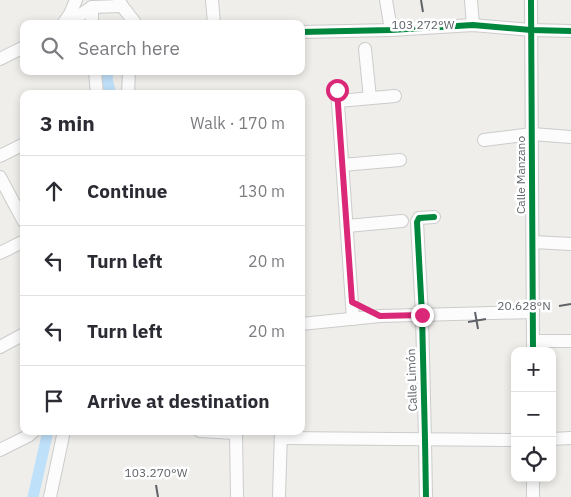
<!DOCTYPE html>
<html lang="en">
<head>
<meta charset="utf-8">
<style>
  :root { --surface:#fff; --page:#f2f2f3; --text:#2b2b33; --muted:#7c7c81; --line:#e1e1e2 }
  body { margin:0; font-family:"IBM Plex Sans",sans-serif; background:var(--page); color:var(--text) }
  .controls { position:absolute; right:15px; bottom:15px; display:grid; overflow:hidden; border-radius:10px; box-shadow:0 2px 8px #0003 }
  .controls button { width:45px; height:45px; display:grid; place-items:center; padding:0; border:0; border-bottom:1px solid var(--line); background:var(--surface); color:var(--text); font:25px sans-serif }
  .stop { position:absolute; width:15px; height:15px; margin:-11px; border:4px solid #db2777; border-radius:50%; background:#fff }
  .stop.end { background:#db2777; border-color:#fff; box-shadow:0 1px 5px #0008 }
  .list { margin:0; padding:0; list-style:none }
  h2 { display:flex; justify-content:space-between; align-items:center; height:65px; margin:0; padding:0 20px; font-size:21px }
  h2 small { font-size:16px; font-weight:400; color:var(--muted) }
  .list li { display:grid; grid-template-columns:32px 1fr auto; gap:15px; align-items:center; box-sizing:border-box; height:70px; padding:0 20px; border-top:1px solid var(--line) }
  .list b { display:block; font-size:19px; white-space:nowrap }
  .list em { font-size:16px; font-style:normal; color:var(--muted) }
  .icon { flex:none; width:28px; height:28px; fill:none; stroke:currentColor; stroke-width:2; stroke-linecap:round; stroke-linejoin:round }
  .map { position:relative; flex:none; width:571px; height:497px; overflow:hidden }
  .search { position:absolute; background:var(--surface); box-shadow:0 2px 8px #0003; left:20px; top:20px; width:285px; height:55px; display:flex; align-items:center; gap:12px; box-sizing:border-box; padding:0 18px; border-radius:10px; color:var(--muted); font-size:19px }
  .panel { position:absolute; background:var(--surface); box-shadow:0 2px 8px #0003; left:20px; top:90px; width:285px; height:345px; border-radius:10px }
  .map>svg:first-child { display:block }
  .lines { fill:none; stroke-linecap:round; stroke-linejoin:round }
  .canal { stroke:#bfe0f9; stroke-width:11 }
  .minor-casing { stroke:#cbcccc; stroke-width:14 }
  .minor { stroke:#fdfcfc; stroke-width:12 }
  .cycleway-casing { stroke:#fff; stroke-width:9 }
  .cycleway { stroke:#00873e; stroke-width:6 }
  .route { stroke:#db2777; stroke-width:6 }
  .ticks { fill:none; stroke:#5f6368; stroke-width:2 }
  .labels { text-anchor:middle; stroke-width:5; stroke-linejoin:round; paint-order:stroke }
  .street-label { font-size:12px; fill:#5f6368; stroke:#fff }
  .ticks-label { font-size:12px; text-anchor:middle; fill:#5f6368; stroke:#fff; stroke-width:5; stroke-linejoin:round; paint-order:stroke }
</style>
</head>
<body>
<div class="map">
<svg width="571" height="497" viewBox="0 0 571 497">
  <rect width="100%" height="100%" fill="#efeeea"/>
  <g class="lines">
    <g class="canal">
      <path d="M108,71L107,80L111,94"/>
      <path d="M33,497L48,431"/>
    </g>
    <defs>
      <g id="minor">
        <path d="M119,0L122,6L136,24"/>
        <path d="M212,0L214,24"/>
        <path d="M386,0L391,30"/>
        <path d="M471,0L473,25"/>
        <path d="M531,0L533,351"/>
        <path d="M92,7V24"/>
        <path d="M63,24L70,14L76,0"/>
        <path d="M67,24L92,7L122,6"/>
        <path d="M301,32L391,30L473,25L531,30L571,31"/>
        <path d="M365,49L370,98"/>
        <path d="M0,59L24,47"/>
        <path d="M95,71L97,94"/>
        <path d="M337,89L353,319"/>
        <path d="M128,94L129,71"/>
        <path d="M338,101L395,96"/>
        <path d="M484,140L532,134L571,137"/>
        <path d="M0,156L24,144"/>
        <path d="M342,165L400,160"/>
        <path d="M0,177L24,222"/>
        <path d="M347,226L402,221"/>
        <path d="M533,242L571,244"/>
        <path d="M0,253L24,241"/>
        <path d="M301,324L380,316L533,312"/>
        <path d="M533,341H571"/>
        <path d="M0,347L24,334"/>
        <path d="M200,431L235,433"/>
        <path d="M236,431L237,497"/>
        <path d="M281,438L515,440"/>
        <path d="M552,439L571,438"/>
        <path d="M0,450L28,436L34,431"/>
        <path d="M50,497L64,431"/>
        <path d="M279,497L281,431"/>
        <path d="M426,497L425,440L422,315L417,222L419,218L434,217"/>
        <path d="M533,497V478"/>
      </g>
    </defs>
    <use href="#minor" class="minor-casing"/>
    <use href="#minor" class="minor"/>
    <defs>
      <g id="cycleway">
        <path d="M531,0L533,351"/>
        <path d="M301,32L391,30L473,25L531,30L571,31"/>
        <path d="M426,497L425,440L422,315L417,222L419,218L434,217"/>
      </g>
    </defs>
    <use href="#cycleway" class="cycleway-casing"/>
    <use href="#cycleway" class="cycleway"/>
  </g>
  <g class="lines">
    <path class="route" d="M337,90L352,302L380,316L422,315"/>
  </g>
  <path class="ticks" d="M421,0L423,12M559,306L571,304M475,312L478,329M468,322L486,319M156,485L158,497"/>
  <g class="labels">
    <g class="street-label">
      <text transform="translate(521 175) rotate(-90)" y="4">Calle Manzano</text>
      <text transform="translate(412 380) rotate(-92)" y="4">Calle Limón</text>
    </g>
  </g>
  <g class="ticks-label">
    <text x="423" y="29">103.272°W</text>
    <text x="524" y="310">20.628°N</text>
    <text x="156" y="477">103.270°W</text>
  </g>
</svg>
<div class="controls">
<button>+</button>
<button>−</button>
<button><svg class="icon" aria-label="locate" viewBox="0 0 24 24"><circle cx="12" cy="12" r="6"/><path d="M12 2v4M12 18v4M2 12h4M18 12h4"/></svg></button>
</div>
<div class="stop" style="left:337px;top:90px"></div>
<div class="stop end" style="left:422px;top:315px"></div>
<div class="search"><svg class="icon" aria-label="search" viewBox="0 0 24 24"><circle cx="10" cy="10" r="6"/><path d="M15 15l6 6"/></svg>Search here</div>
<section class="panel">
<h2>3 min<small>Walk · 170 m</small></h2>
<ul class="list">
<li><svg class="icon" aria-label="ahead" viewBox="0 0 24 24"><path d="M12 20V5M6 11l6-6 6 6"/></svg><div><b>Continue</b></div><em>130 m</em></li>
<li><svg class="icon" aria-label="left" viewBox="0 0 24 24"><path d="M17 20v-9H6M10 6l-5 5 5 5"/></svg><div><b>Turn left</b></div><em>20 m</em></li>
<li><svg class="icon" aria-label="left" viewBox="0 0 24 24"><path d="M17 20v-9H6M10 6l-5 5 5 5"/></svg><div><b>Turn left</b></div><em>20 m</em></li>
<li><svg class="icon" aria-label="arrive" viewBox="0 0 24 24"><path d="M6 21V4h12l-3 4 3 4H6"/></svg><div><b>Arrive at destination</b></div></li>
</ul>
</section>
</div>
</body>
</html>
